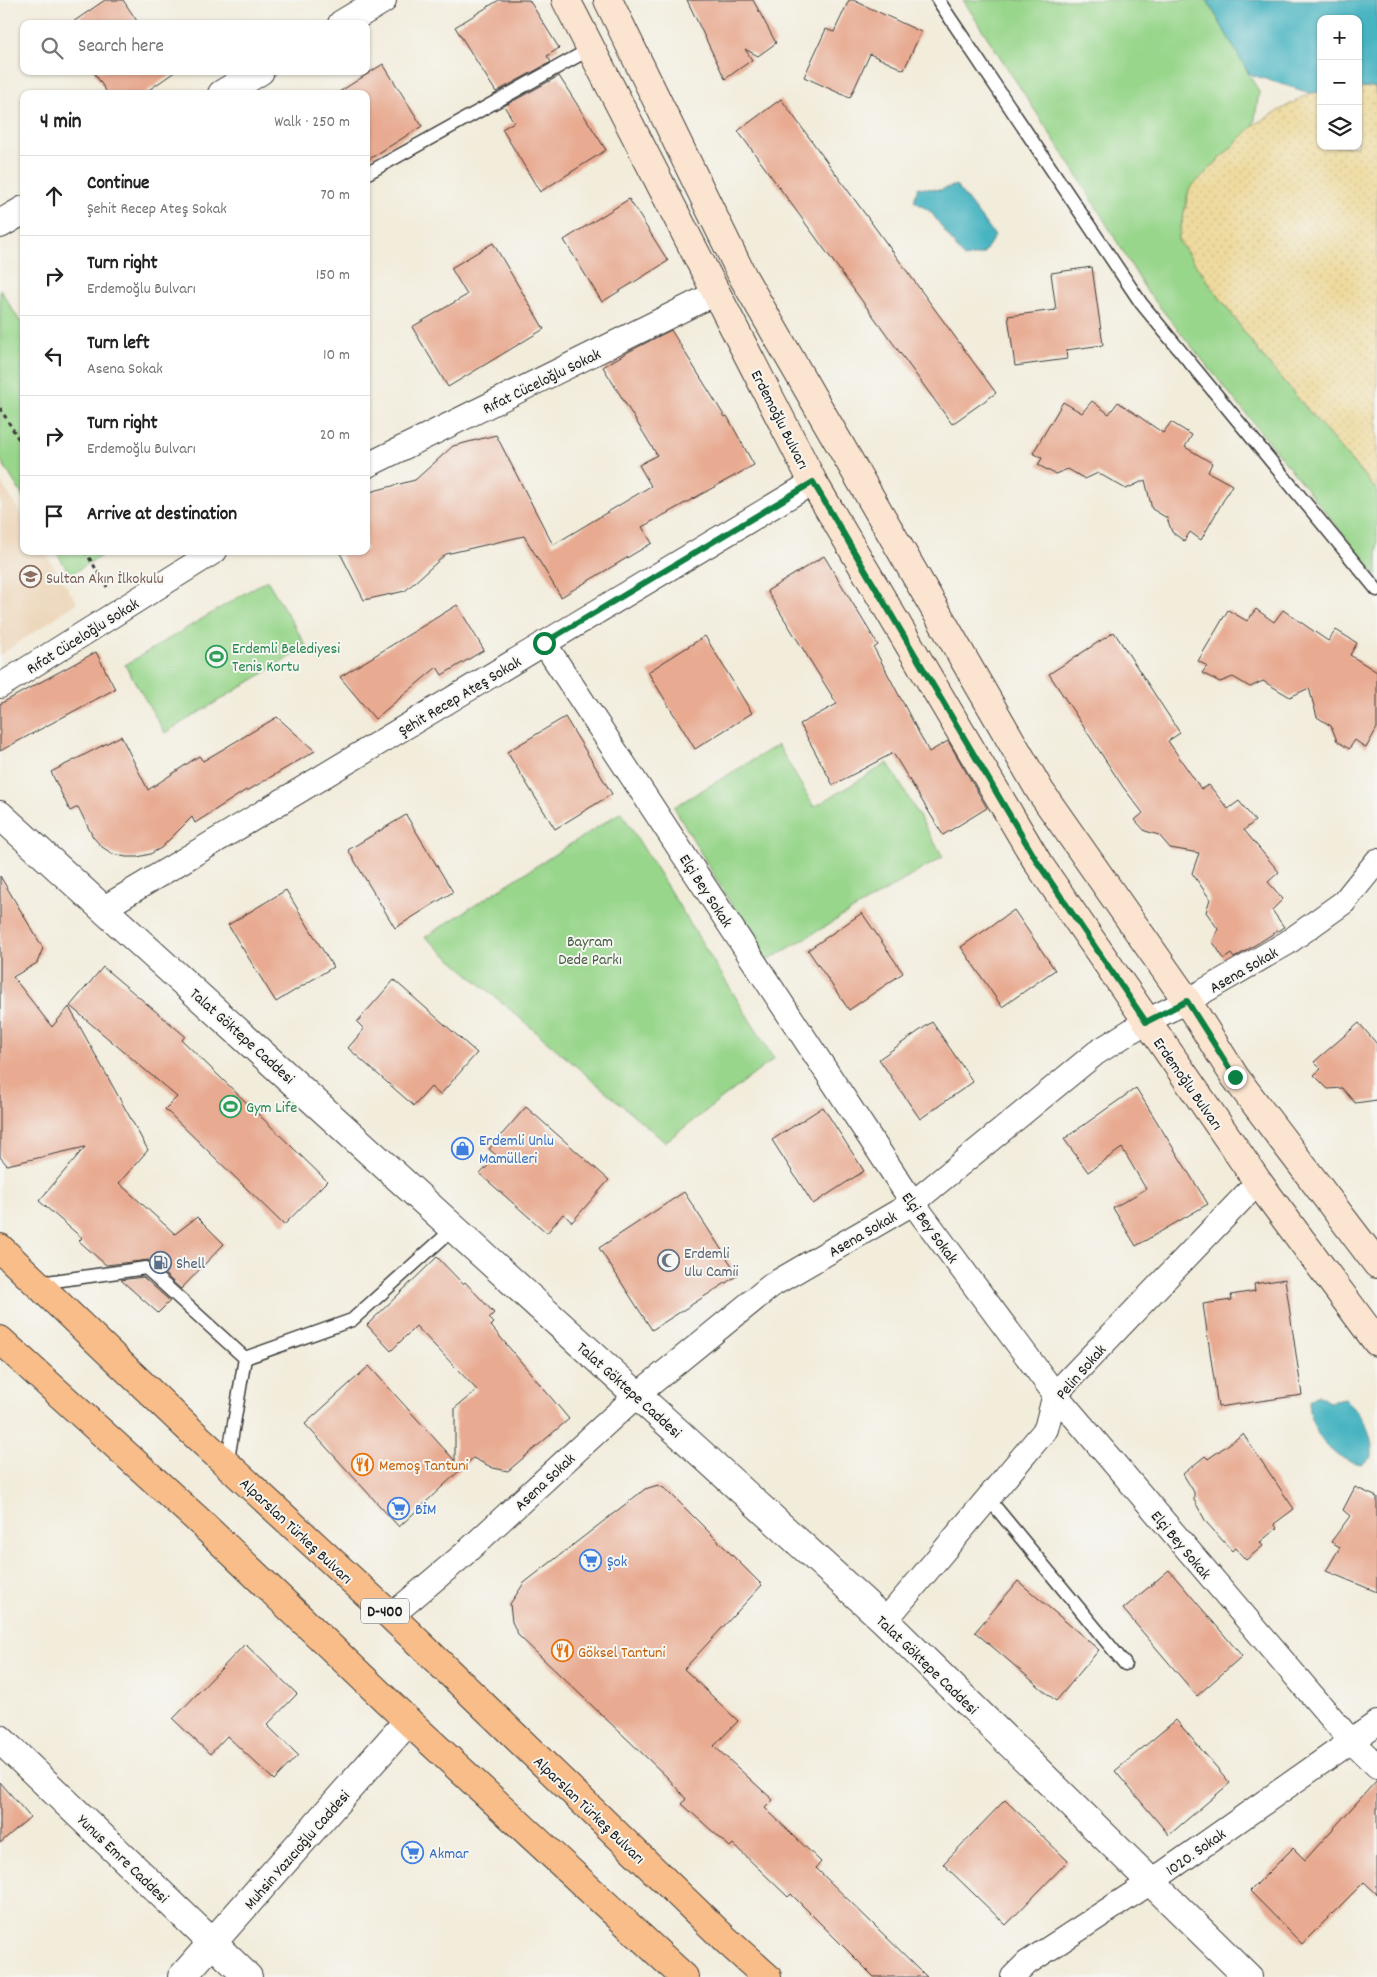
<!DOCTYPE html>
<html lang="en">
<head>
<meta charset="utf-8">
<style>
  :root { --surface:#fff; --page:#f2f2f2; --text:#222; --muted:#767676; --line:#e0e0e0 }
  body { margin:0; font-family:Dekko,sans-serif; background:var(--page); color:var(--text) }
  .controls { position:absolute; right:15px; top:15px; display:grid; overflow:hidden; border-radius:10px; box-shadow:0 1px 4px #0004 }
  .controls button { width:45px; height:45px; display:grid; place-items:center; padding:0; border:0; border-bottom:1px solid var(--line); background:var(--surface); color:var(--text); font:25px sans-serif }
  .stop { position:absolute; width:15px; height:15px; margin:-11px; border:4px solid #0b8043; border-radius:50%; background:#fff }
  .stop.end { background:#0b8043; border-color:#fff; box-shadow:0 1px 5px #0008 }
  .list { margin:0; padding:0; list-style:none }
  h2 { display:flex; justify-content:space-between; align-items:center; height:65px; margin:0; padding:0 20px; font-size:21px }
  h2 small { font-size:16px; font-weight:400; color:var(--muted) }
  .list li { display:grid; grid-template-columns:32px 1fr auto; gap:15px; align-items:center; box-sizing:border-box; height:80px; padding:0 20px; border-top:1px solid var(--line) }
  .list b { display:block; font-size:19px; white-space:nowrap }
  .list p { margin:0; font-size:16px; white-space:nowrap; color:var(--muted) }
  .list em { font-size:16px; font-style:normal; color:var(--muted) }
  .icon { flex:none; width:28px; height:28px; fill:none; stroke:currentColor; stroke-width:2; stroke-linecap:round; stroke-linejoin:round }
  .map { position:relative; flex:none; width:1377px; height:1977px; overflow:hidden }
  .search { position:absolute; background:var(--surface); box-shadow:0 1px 4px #0004; left:20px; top:20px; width:350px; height:55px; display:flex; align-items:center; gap:12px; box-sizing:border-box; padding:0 18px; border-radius:10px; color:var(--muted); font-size:19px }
  .panel { position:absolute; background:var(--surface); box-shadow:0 1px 4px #0004; left:20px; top:90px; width:350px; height:465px; border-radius:10px }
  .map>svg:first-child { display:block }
  .built { fill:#edd7bb }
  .sand { fill:url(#sand-dots); stroke:#857b5d }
  .park { fill:#98d68b; stroke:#5a7954 }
  .water { fill:#46b4c1; stroke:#31686e }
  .building { fill:#e8ab92 }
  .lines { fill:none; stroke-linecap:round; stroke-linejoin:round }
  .service-casing { stroke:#3c3b39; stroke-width:15 }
  .minor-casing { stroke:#3c3b39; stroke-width:26 }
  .tertiary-casing { stroke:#3c3b39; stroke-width:30 }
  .secondary-casing { stroke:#3c3b39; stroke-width:30 }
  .trunk-casing { stroke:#3c3b39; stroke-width:30 }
  .path { stroke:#3c3b39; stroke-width:3; stroke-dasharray:4 4; stroke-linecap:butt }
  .service { stroke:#fff; stroke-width:12 }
  .minor { stroke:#fff; stroke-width:24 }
  .tertiary { stroke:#fff; stroke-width:28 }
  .secondary { stroke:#fce5d0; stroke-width:28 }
  .trunk { stroke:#f8bd89; stroke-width:28 }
  .route { stroke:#0b8043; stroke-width:6 }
  .labels { text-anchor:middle; stroke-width:4; stroke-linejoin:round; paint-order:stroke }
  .shield { fill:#f6f6f2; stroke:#5d5d5c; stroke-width:1 }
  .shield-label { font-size:15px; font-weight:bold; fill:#1c1c1c }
  .street-label { font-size:16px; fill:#1c1c1c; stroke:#f6f6f2 }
  .education-label { font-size:16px; fill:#785e54; stroke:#f6f6f2; text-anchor:start }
  .leisure-label { font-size:16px; fill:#27864d; stroke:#f6f6f2; text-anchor:start }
  .park-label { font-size:16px; fill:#475d43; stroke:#f6f6f2 }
  .shop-label { font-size:16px; fill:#366cbe; stroke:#f6f6f2; text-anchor:start }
  .worship-label { font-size:16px; fill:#5b616d; stroke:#f6f6f2; text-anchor:start }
  .service-label { font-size:16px; fill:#4e5e75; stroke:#f6f6f2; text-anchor:start }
  .food-label { font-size:16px; fill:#c56008; stroke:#f6f6f2; text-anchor:start }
</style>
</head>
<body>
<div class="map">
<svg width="1377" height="1977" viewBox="0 0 1377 1977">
  <defs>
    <pattern id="sand-dots" width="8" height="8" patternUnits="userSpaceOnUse" patternTransform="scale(1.25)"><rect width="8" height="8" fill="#eeda9e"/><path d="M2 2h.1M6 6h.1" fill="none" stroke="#ccba88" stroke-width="1.8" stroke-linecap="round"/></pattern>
  </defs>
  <rect width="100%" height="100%" fill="#f6f6f2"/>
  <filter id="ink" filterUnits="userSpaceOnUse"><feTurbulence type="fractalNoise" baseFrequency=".02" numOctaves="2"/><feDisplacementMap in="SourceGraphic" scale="10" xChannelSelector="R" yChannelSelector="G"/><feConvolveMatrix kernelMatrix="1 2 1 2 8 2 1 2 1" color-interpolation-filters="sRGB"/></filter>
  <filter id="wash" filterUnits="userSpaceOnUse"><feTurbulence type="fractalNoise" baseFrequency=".0096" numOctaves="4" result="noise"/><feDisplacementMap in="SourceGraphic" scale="20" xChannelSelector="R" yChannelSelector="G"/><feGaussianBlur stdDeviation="1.12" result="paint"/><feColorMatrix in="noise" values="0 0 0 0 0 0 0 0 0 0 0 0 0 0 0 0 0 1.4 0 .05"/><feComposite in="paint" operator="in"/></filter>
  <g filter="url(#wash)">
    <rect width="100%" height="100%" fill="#f2ecdb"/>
    <path class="built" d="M0,481L24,519V551H44L77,603L0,655Z"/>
    <path class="sand" d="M1375,87L1377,98V491L1261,355L1178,240L1189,189L1254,125L1310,93L1321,92V146H1358V88Z"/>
    <g class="park">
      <path d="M963,0H1207L1259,92L1254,125L1189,189L1178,240L1261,355L1377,491V576L1146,290L1077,175Z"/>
      <path d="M0,289L24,328V498L0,459Z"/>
      <path d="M56,551H109L70,575Z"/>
      <path d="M267,580L307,647L165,733L125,665Z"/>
      <path d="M778,745L814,807L888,763L943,857L765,962L674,807Z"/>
      <path d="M621,812L774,1059L665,1142L425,937Z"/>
    </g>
    <g class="water">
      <path d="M1207,0H1377V98L1375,87L1358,88V19H1321V92L1310,93L1249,74Z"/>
      <path d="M956,185L995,236L983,254L964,258L931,212L914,201L918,187L940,190Z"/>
      <path d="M1318,1395L1329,1402L1345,1399C1363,1417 1373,1430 1372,1457L1362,1464C1330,1460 1310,1432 1309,1401Z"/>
    </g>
    <g id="blocks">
      <g class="building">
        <path d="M105,0H123L139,24H70Z"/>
        <path d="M499,0H529L559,48L547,56L551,62L496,92L455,27Z"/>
        <path d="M687,0H753L776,43L758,56L745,49L752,60L725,79Z"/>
        <path d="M849,0H853L921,32L904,70L870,54L850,98L804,77L826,29L834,32Z"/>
        <path d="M383,64L422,126L366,161V94H336Z"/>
        <path d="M93,71H176L143,94H108Z"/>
        <path d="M559,76L606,150L540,192L502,129L514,122L504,106Z"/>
        <path d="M781,99L996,393L952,424L738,131Z"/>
        <path d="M629,199L668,261L602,302L564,240Z"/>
        <path d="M493,243L544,329L448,387L412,327L467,295L451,268Z"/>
        <path d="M1092,267L1103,345L1066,350L1067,359L1015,366L1008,316L1056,310L1051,273Z"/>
        <path d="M671,330L725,417L727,416L754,465L642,527L652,543L561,597L524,536L446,554L405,591L364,600L339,551H366V493L415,480L453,446L496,435L553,545L651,486L639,465L657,455L603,367L626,353Z"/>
        <path d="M1092,401L1109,414L1118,402L1163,433L1171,422L1192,435L1185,447L1212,463L1208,472L1232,485L1201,540L1190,532L1184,541L1172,532L1167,518L1152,509L1145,480L1126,489L1098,473L1085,479L1068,469L1055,474L1038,465L1042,458L1033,453L1063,402L1082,413Z"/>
        <path d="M824,556L878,645L874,648L929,752L948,741L987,808L943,835L893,753L833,785L800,724L837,704L767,591Z"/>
        <path d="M457,605L484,650L442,675L437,667L375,719L340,677Z"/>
        <path d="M1256,609L1274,622L1283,610L1328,641L1336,630L1357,643L1350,655L1377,672V728L1366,748L1355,740L1349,749L1337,741L1331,726L1317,717L1309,688L1290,697L1263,681L1250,687L1233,677L1220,682L1202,673L1207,666L1198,661L1228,610L1247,621Z"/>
        <path d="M1114,632L1180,733L1168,741L1201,789L1209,785L1228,809L1239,801L1255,821L1244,830L1279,872L1268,882L1283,899L1272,910L1284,927L1234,958L1231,954L1224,959L1213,942L1218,929L1206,912L1210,899L1192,873L1199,853L1170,848L1159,835L1145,831L1135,820L1143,813L1123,787L1049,674Z"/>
        <path d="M705,636L752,713L695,749L648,672Z"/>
        <path d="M96,652L115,689L0,751V704Z"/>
        <path d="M277,717L315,751L247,791L246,790L195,823L192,817L161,848L150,854L138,857H126L113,854L102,847L93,837L78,807L70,811L51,772L121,736L148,790L199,756L203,761Z"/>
        <path d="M565,717L612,794L555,829L507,752Z"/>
        <path d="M406,815L453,892L395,928L348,850Z"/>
        <path d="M0,876L43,948L37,963L13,977L52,1027L69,1007L148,1150L119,1183L175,1234L197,1217L224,1244L181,1289L149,1260L106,1265L79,1241L82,1238L39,1201L85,1147L7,1165L0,1157Z"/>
        <path d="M286,890L333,967L276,1002L228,925Z"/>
        <path d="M1014,910L1055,970L1002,1007L961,947Z"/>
        <path d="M862,913L903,973L849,1010L808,950Z"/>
        <path d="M103,967L185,1036L182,1040L327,1181L284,1225L165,1109L177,1097L70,1006Z"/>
        <path d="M394,980L477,1053L440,1095L431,1087L414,1106L348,1048L364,1029L357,1022Z"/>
        <path d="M932,1022L973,1082L920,1119L879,1059Z"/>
        <path d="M1359,1023L1377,1044V1100L1355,1103L1342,1088L1328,1089L1314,1075L1321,1069L1314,1062Z"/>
        <path d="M1136,1088L1208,1204L1136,1246L1113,1208L1146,1189L1122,1148L1088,1172L1064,1139Z"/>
        <path d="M526,1107L609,1180L572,1222L563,1214L547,1233L480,1174L497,1156L489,1149Z"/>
        <path d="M823,1107L864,1171L813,1204L772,1140Z"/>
        <path d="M684,1192L738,1275L652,1330L599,1248Z"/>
        <path d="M437,1257L463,1284L465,1282L494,1313L489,1318L494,1323L491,1326L569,1419L508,1471L493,1468L473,1458L399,1527L305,1424L369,1366L455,1461V1408L477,1390L416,1326L391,1351L367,1325Z"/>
        <path d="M143,1277L170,1301L158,1313L121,1280Z"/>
        <path d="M1285,1279L1302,1395L1218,1407L1203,1304L1232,1300L1231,1295L1255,1291L1254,1284Z"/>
        <path d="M1243,1434L1294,1509L1274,1524L1277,1528L1260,1542L1263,1546L1246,1560L1235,1548L1232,1551L1206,1522L1194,1500V1492L1183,1474L1205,1456L1208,1459Z"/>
        <path d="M658,1485L667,1490L762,1585L684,1669L738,1721L714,1746L773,1800L765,1808L821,1862L816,1868L927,1977H874L791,1894L788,1897L733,1844L730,1847L682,1804L686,1799L668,1778L519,1636L512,1622L510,1604L524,1583L645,1489Z"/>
        <path d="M1355,1487L1377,1497V1592L1326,1571L1340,1547L1331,1542L1350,1516L1343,1510Z"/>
        <path d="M1169,1570L1242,1656L1197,1696L1123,1609Z"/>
        <path d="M1018,1581L1099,1650L1056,1701L975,1632Z"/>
        <path d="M245,1644L297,1694L267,1725L298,1755L274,1780L227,1736L210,1754L173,1719Z"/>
        <path d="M1176,1720L1230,1783L1169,1835L1115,1771Z"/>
        <path d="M1377,1780V1894L1364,1882L1302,1944L1250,1891L1293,1848L1305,1860Z"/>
        <path d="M0,1782L30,1817L0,1843Z"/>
        <path d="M1005,1800L1068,1861L1006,1925L943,1864Z"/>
      </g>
    </g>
  </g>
  <g filter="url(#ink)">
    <use href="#blocks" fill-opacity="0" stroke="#3c3b39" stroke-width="1"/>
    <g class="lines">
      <defs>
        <g id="service">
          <path d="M938,0L1141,303L1377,590"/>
          <path d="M366,174L590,49"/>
          <path d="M40,1283L146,1268L245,1358L227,1465"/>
          <path d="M245,1358L352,1320L454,1228"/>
          <path d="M988,1498L1125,1664"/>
        </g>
        <g id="minor">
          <path d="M366,466L716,293"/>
          <path d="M544,643L913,1203L1055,1394L1351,1741L1377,1766"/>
          <path d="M0,686L215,551"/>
          <path d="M104,908L813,482"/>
          <path d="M391,1616L462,1556L637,1395L772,1285L913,1203L1096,1053L1147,1021L1187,1001L1287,943L1344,902L1377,861"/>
          <path d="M885,1621L1046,1429L1055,1394L1258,1182"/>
          <path d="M1013,1977L1027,1963L1151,1882L1377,1723"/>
        </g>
        <g id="tertiary">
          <path d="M342,24L382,0"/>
          <path d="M222,94L260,71"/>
          <path d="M0,224L24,210"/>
          <path d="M0,815L885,1621L1248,1977"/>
          <path d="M0,1739L248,1977"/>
          <path d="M182,1977L408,1721"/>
        </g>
        <g id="secondary">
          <path d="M566,0L813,482L1038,863L1258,1182L1377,1342"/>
          <path d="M608,0L743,277L1040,791L1187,1001L1235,1077L1377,1264"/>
        </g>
        <g id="trunk">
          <path d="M0,1248L191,1431L391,1616L726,1940L767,1977"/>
          <path d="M0,1340L197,1519L408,1721L684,1977"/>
        </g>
      </defs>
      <use href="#service" class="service-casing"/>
      <use href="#minor" class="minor-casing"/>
      <use href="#tertiary" class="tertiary-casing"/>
      <use href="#secondary" class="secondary-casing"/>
      <use href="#trunk" class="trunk-casing"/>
      <g class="path">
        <path d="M0,408L24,448"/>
        <path d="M85,551L107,587"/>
      </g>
      <use href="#service" class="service"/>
      <use href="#minor" class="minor"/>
      <use href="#tertiary" class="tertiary"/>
      <use href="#secondary" class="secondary"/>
      <use href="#trunk" class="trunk"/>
    </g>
  </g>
  <g class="lines" filter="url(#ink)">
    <path class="route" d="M544,643L813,482L1038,863L1146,1022L1187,1001L1235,1077"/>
  </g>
  <defs>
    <symbol id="school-ring" viewBox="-11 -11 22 22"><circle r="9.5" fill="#f6f6f2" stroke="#8d6e63" stroke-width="1.5"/><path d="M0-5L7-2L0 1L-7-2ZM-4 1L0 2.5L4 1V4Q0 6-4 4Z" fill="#8d6e63"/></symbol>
    <symbol id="stadium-ring" viewBox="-11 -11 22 22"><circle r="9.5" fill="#f6f6f2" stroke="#2e9e5b" stroke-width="1.5"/><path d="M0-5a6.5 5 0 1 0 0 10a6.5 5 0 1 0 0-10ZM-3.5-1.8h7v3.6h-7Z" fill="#2e9e5b"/></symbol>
    <symbol id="shop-ring" viewBox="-11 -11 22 22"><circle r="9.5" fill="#f6f6f2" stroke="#3f7fe0" stroke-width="1.5"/><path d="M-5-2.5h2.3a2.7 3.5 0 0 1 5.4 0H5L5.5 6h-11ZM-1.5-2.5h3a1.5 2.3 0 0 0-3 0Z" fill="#3f7fe0"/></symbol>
    <symbol id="mosque-ring" viewBox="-11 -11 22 22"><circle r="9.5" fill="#f6f6f2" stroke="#6b7280" stroke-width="1.5"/><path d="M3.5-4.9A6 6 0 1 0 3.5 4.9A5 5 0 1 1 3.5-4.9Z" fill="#6b7280"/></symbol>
    <symbol id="fuel-ring" viewBox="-11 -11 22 22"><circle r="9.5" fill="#f6f6f2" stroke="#5c6f8a" stroke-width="1.5"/><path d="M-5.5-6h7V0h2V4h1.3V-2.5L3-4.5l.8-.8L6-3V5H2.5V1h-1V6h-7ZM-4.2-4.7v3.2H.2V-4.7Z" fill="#5c6f8a"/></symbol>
    <symbol id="restaurant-ring" viewBox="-11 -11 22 22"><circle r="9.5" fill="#f6f6f2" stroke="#e8710a" stroke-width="1.5"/><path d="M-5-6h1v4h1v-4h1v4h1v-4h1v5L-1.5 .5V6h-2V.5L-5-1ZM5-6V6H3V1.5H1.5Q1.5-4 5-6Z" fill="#e8710a"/></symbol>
    <symbol id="supermarket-ring" viewBox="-11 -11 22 22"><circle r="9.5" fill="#f6f6f2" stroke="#3f7fe0" stroke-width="1.5"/><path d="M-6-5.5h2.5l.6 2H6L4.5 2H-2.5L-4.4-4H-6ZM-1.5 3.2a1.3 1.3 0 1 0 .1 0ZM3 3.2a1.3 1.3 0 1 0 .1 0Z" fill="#3f7fe0"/></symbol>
  </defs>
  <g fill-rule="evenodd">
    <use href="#school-ring" x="18" y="564" width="25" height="25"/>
    <use href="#stadium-ring" x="204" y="644" width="25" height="25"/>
    <use href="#stadium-ring" x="218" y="1094" width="25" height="25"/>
    <use href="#shop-ring" x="450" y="1136" width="25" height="25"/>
    <use href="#mosque-ring" x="656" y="1248" width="25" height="25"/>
    <use href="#fuel-ring" x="148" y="1250" width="25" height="25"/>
    <use href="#restaurant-ring" x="350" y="1452" width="25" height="25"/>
    <use href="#supermarket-ring" x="386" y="1496" width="25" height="25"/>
    <use href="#supermarket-ring" x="578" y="1548" width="25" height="25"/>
    <use href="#restaurant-ring" x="550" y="1638" width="25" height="25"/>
    <use href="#supermarket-ring" x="400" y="1840" width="25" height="25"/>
  </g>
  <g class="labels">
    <rect class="shield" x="361" y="1598.5" width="48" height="25" rx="4"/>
    <g class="shield-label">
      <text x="385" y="1616">D-400</text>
    </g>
    <g class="street-label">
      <text transform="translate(541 380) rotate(-26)" y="6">Rıfat Cüceloğlu Sokak</text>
      <text transform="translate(781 419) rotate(63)" y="6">Erdemoğlu Bulvarı</text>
      <text transform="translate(82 635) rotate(-32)" y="6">Rıfat Cüceloğlu Sokak</text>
      <text transform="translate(459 695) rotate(-31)" y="6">Şehit Recep Ateş Sokak</text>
      <text transform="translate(707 890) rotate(57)" y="6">Elçi Bey Sokak</text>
      <text transform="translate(1243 969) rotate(-30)" y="6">Asena Sokak</text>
      <text transform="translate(243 1035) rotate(42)" y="6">Talat Göktepe Caddesi</text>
      <text transform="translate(1189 1083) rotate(55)" y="6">Erdemoğlu Bulvarı</text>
      <text transform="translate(931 1227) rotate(54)" y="6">Elçi Bey Sokak</text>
      <text transform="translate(862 1233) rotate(-30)" y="6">Asena Sokak</text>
      <text transform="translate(1080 1371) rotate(-49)" y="6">Pelin Sokak</text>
      <text transform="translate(630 1389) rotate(42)" y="6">Talat Göktepe Caddesi</text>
      <text transform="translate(544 1481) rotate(-43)" y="6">Asena Sokak</text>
      <text transform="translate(297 1530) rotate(43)" y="6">Alparslan Türkeş Bulvarı</text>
      <text transform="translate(1182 1544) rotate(50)" y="6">Elçi Bey Sokak</text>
      <text transform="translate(928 1664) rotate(44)" y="6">Talat Göktepe Caddesi</text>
      <text transform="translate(590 1809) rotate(44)" y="6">Alparslan Türkeş Bulvarı</text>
      <text transform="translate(296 1849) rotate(-49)" y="6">Muhsin Yazıcıoğlu Caddesi</text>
      <text transform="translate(1195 1851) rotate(-35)" y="6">1020. Sokak</text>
      <text transform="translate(124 1858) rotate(44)" y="6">Yunus Emre Caddesi</text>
    </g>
    <g class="education-label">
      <text x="46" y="583">Sultan Akın İlkokulu</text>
    </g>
    <g class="leisure-label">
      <text x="232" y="653">Erdemli Belediyesi<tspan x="232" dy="18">Tenis Kortu</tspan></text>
      <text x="246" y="1112">Gym Life</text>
    </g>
    <g class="park-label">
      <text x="590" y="946">Bayram<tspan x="590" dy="18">Dede Parkı</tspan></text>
    </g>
    <g class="shop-label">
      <text x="479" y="1145">Erdemli Unlu<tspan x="479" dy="18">Mamülleri</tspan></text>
      <text x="415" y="1514">BİM</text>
      <text x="607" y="1566">Şok</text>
      <text x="429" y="1858">Akmar</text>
    </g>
    <g class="worship-label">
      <text x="684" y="1258">Erdemli<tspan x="684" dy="18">Ulu Camii</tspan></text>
    </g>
    <g class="service-label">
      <text x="176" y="1268">Shell</text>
    </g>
    <g class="food-label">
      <text x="379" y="1470">Memoş Tantuni</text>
      <text x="578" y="1657">Göksel Tantuni</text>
    </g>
  </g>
</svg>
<div class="controls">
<button>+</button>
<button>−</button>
<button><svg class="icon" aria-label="layers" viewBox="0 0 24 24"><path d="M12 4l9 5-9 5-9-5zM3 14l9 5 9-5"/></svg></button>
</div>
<div class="stop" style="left:544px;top:643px"></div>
<div class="stop end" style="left:1235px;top:1077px"></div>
<div class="search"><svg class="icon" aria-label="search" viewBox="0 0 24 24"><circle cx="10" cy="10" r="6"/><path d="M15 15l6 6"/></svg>Search here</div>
<section class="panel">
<h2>4 min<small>Walk · 250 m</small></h2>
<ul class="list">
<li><svg class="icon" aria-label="ahead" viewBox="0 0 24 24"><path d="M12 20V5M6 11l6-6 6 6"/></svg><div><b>Continue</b><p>Şehit Recep Ateş Sokak</p></div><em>70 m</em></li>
<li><svg class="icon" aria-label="right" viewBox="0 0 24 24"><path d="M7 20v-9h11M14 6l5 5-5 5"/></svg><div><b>Turn right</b><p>Erdemoğlu Bulvarı</p></div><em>150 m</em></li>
<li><svg class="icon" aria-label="left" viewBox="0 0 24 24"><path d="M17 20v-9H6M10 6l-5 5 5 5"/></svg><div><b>Turn left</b><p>Asena Sokak</p></div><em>10 m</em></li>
<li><svg class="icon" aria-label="right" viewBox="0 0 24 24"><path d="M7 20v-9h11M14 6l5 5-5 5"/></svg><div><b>Turn right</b><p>Erdemoğlu Bulvarı</p></div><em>20 m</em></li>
<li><svg class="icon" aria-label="arrive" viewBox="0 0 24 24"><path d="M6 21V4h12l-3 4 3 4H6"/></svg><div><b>Arrive at destination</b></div></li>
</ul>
</section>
</div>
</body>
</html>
